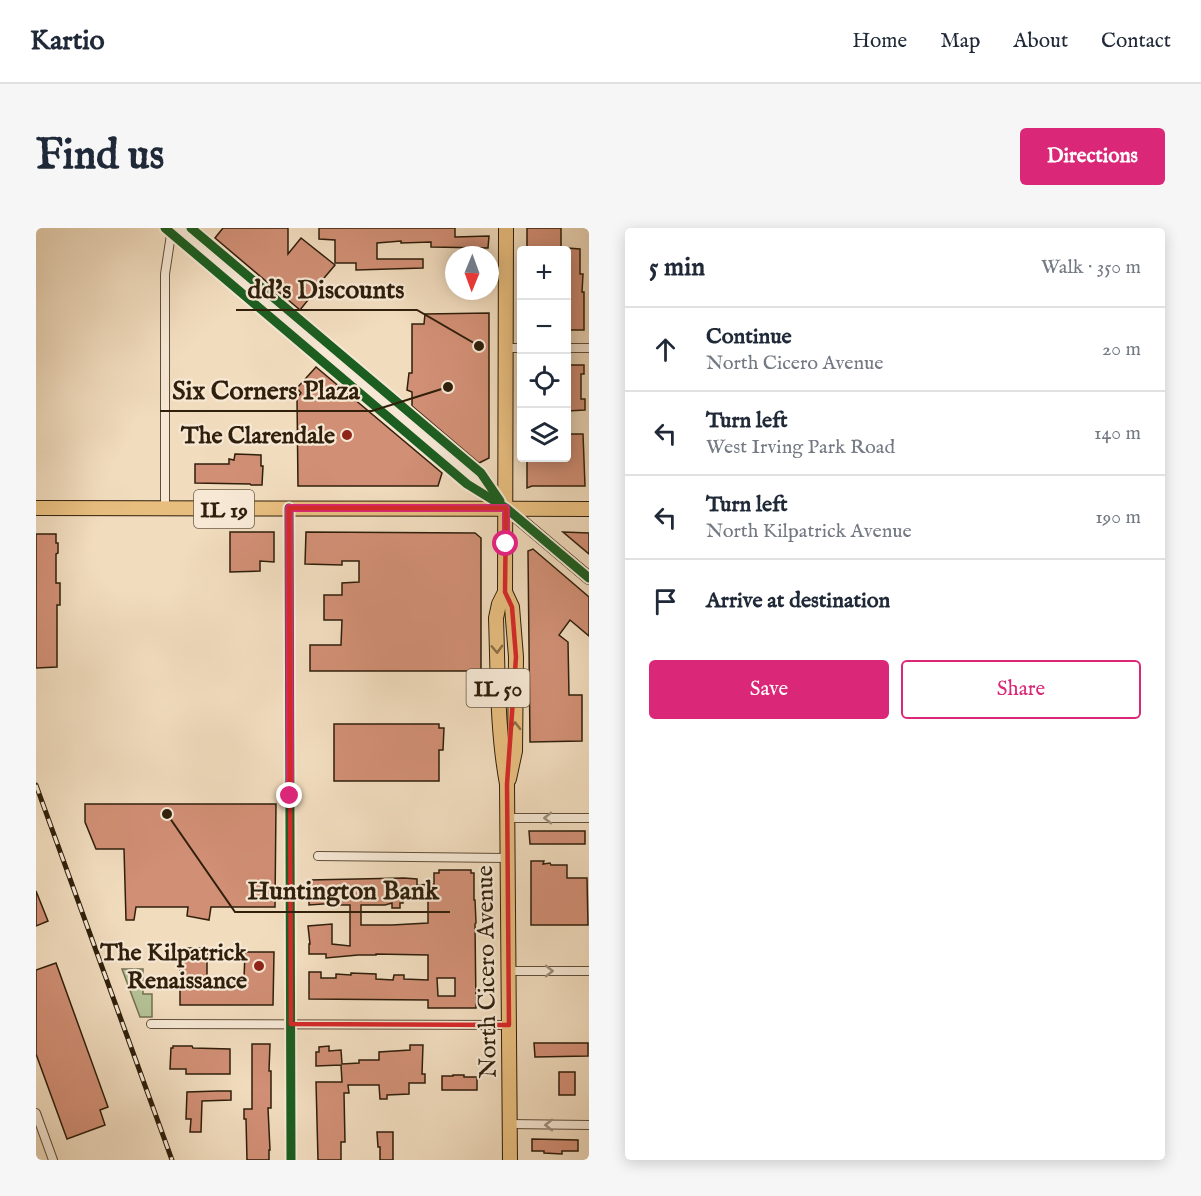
<!DOCTYPE html>
<html lang="en">
<head>
<meta charset="utf-8">
<style>
  :root { --surface:#fff; --page:#f6f6f7; --text:#1f2937; --muted:#747a83; --line:#e0e1e3; --accent:#db2777 }
  body { margin:0; font-family:"IM FELL English",serif; background:var(--page); color:var(--text) }
  .controls { position:absolute; right:18px; top:18px; display:grid; overflow:hidden; border-radius:6px; box-shadow:0 3px 15px #0003 }
  .controls button { width:54px; height:54px; display:grid; place-items:center; padding:0; border:0; border-bottom:2px solid var(--line); background:var(--surface); color:var(--text); font:30px sans-serif }
  .compass { position:absolute; left:409px; top:18px; width:54px; height:54px; border-radius:50%; background:var(--surface); box-shadow:0 3px 15px #0003; rotate:181deg }
  .stop { position:absolute; width:18px; height:18px; margin:-14px; border:4px solid #db2777; border-radius:50%; background:#fff }
  .stop.end { background:#db2777; border-color:#fff; box-shadow:0 2px 6px #0008 }
  .list { margin:0; padding:0; list-style:none }
  h2 { display:flex; justify-content:space-between; align-items:center; height:78px; margin:0; padding:0 24px; font-size:26px }
  h2 small { font-size:20px; font-weight:400; color:var(--muted) }
  .list li { display:grid; grid-template-columns:39px 1fr auto; gap:18px; align-items:center; box-sizing:border-box; height:84px; padding:0 24px; border-top:2px solid var(--line) }
  .list b { display:block; font-size:22px; white-space:nowrap }
  .list p { margin:0; font-size:20px; white-space:nowrap; color:var(--muted) }
  .list em { font-size:20px; font-style:normal; color:var(--muted) }
  .actions { display:flex; gap:12px; padding:18px 24px }
  .actions a { flex:1; padding:14px 0; border:2px solid var(--accent); border-radius:6px; text-align:center; font-size:21px; color:var(--accent) }
  .actions .main { background:var(--accent); color:#fff }
  .icon { flex:none; width:33px; height:33px; fill:none; stroke:currentColor; stroke-width:2; stroke-linecap:round; stroke-linejoin:round }
  .map { position:relative; flex:none; width:553px; height:932px; overflow:hidden; border-radius:6px }
  header { display:flex; align-items:center; gap:36px; box-sizing:border-box; height:84px; padding:0 30px; background:var(--surface); border-bottom:2px solid var(--line) }
  header strong { font-size:28px }
  nav { display:flex; gap:33px; margin-inline-start:auto; font-size:21px }
  .intro { display:flex; align-items:center; justify-content:space-between; box-sizing:border-box; height:144px; padding:0 36px }
  h1 { margin:0; font-size:42px }
  .button { padding:15px 27px; border-radius:6px; background:var(--accent); color:#fff; font-size:21px; font-weight:700 }
  main { display:flex; gap:36px; padding:0 36px }
  aside { flex:1; background:var(--surface); border-radius:6px; box-shadow:0 3px 15px #0003 }
  .map>svg:first-child { display:block }
  .green { fill:#b4c296; stroke:#727050; stroke-width:1.5 }
  .building { fill:#d18f75; stroke:#2f1f0b; stroke-width:1.5; fill-rule:evenodd }
  .lines { fill:none; stroke-linecap:round; stroke-linejoin:round }
  .minor-casing { stroke:#604e38; stroke-width:10 }
  .secondary-casing { stroke:#2f1f0b; stroke-width:14 }
  .primary-casing { stroke:#2f1f0b; stroke-width:16 }
  .minor { stroke:#f6e8d5; stroke-width:8 }
  .secondary { stroke:#f6e8d5; stroke-width:12 }
  .primary { stroke:#e8be7f; stroke-width:14 }
  .rail-casing { stroke:#2f1f0b; stroke-width:5 }
  .rail { stroke:#f6e8d5; stroke-width:3; stroke-dasharray:9; stroke-linecap:butt }
  .cycleway-casing { stroke:#f6e8d5; stroke-width:13 }
  .cycleway { stroke:#1b5e20; stroke-width:9 }
  .oneway { stroke:#8c6e45 }
  .oneway2 { stroke:#9c8e7a }
  .route { stroke:#db2777; stroke-width:8 }
  .marked { fill:none; stroke:#d62828; stroke-width:4.5; stroke-linejoin:round }
  .poi-dot { fill:#8f2418; stroke:#f6e8d5; stroke-width:2 }
  .labels { text-anchor:middle; stroke-width:4.5; stroke-linejoin:round; paint-order:stroke }
  .shield { fill:#f6e8d5; stroke:#6b5b48; stroke-width:1.5 }
  .shield-label { font-size:22px; font-weight:bold; fill:#2f1f0b }
  .poi-label { font-size:24px; font-weight:bold; fill:#2f1f0b; stroke:#f6e8d5; text-anchor:end }
  .street-label { font-size:24px; fill:#2f1f0b; stroke:#f6e8d5 }
  .leader { fill:none; stroke:#2f1f0b; stroke-width:2 }
  .callout-dot { fill:#2f1f0b; stroke:#f6e8d5; stroke-width:2 }
  .callout-label { font-size:26px; text-anchor:middle; font-weight:bold; fill:#2f1f0b; stroke:#f6e8d5; stroke-width:4.5; stroke-linejoin:round; paint-order:stroke }
</style>
</head>
<body>
<header>
<strong>Kartio</strong>
<nav><a>Home</a><a>Map</a><a>About</a><a>Contact</a></nav>
</header>
<div class="intro"><h1>Find us</h1><a class="button">Directions</a></div>
<main>
<div class="map">
<svg width="553" height="932" viewBox="0 0 553 932">
  <rect width="100%" height="100%" fill="#f1dcbe"/>
  <filter id="stains"><feTurbulence type="fractalNoise" baseFrequency=".00333" numOctaves="4"/><feColorMatrix values="0 0 0 0 .2 0 0 0 0 .09 0 0 0 0 .02 0 0 0 .5 -.17"/></filter>
  <radialGradient id="worn" r=".72"><stop offset=".6" stop-color="#630" stop-opacity="0"/><stop offset="1" stop-color="#630" stop-opacity=".3"/></radialGradient>
  <path class="green" d="M86,741H107V766H116V789H104Z"/>
  <g class="building">
    <path d="M187,0H252V26L265,10L299,37L283,56L284,57L264,82L179,10Z"/>
    <path d="M283,0H419V9L453,8L452,20L395,19V14L365,15V13L341,15V31H387V40L320,42V35H299V12L283,11Z"/>
    <rect x="491" y="0" width="34" height="22"/>
    <path d="M531,20L544,21V46H547L546,64H548V102H531Z"/>
    <path d="M453,85V230L443,235L376,178V164L371,162L373,145H376V96H388L389,86Z"/>
    <path d="M531,137H548V146H545V171H549V182L531,183Z"/>
    <path d="M280,139L406,245L402,258H262L261,170L265,165L261,160Z"/>
    <path d="M531,206H547L549,258H496L491,260V230H531Z"/>
    <path d="M199,226L225,227V238H227L226,257H215L214,256L159,255V236H193V231L198,232Z"/>
    <path d="M194,304H238V334L224,333V343L194,344Z"/>
    <path d="M270,304L439,305L445,310V443H274V417H305L306,392H288V367H306V355L323,354V333H306V337L269,336Z"/>
    <path d="M527,304L553,305V326Z"/>
    <path d="M0,306H20V315H22V325L20,326V355H24V377H21V439L0,440Z"/>
    <path d="M497,321L553,369V408L534,392L523,407L532,414L533,467H546V513L494,514L492,323Z"/>
    <path d="M298,496H403V500H408L407,522H403V553H298Z"/>
    <path d="M49,576H240L239,679H175L173,692L151,688L152,679H100L98,692H90L88,621H60L49,594Z"/>
    <path d="M493,603H549V616H494Z"/>
    <path d="M495,633H508L507,636L514,635L515,637H531V650H551L552,697H495Z"/>
    <path d="M403,642H435V645H438V672H439L440,695L439,696L440,780H392V772L273,771V744H285V750H300V746L315,747V745L340,746V751L357,752L358,747H368V751L392,752V727L340,726V727H322L290,730V726H273V716H274L272,698L296,696V716L314,718V677H301V675L273,677V652L368,650L381,651V657L398,656V645H403ZM392,670V695L356,697H325V677H349L356,675V680H364V675H367V672ZM401,750H419V768H402Z"/>
    <path d="M0,663L12,693L0,698Z"/>
    <path d="M144,720H171V751H208L209,724H238L237,777H144Z"/>
    <path d="M20,735L72,879L64,882L69,897L31,911L0,826V742Z"/>
    <path d="M498,815H552V828L499,829Z"/>
    <path d="M216,816H234L233,843H235V880H232L234,922H233V932H211L210,891H208V881H216Z"/>
    <path d="M374,817H387L386,846H389V855H373V866L351,867V871H344L343,857H312L313,865H308L309,914H305V932H282L280,854H306L305,837L280,838V824H283V819L293,818V823L305,822L306,836L323,835V832H343V824L374,822Z"/>
    <path d="M137,818H156L157,820L194,821V846H150V841H134L135,820H137Z"/>
    <rect x="523" y="844" width="16" height="23"/>
    <path d="M417,847H428V849H441V862H406V848H417Z"/>
    <path d="M182,863H195V872L166,873L165,904H154L155,891H150L151,864Z"/>
    <path d="M341,904H357V932H344V919H342Z"/>
    <path d="M496,911L542,912V923H526V926L508,925V923H496Z"/>
  </g>
  <g class="lines">
    <defs>
      <g id="minor">
        <path d="M470,120H485"/>
        <path d="M530,120H553"/>
        <path d="M253,280L255,932"/>
        <path d="M129,281V46L136,0"/>
        <path d="M471,590H553"/>
        <path d="M282,628L471,630"/>
        <path d="M472,743H553"/>
        <path d="M115,796L473,797"/>
        <path d="M0,885L17,932"/>
        <path d="M473,896L553,897"/>
      </g>
      <path id="secondary" d="M144,0L373,194L470,280L553,350"/>
      <g id="primary">
        <path d="M470,0L469,364L463,376L460,390C462,446 461,502 471,556L474,932"/>
        <path d="M0,280L553,281"/>
        <path d="M469,364L476,379L480,429L479,523L473,551"/>
      </g>
    </defs>
    <use href="#minor" class="minor-casing"/>
    <use href="#secondary" class="secondary-casing"/>
    <use href="#primary" class="primary-casing"/>
    <use href="#minor" class="minor"/>
    <use href="#secondary" class="secondary"/>
    <use href="#primary" class="primary"/>
    <defs>
      <path id="rail" d="M0,557L136,932"/>
    </defs>
    <use href="#rail" class="rail-casing"/>
    <use href="#rail" class="rail"/>
    <defs>
      <g id="cycleway">
        <path d="M129,0L431,256L470,280L553,350"/>
        <path d="M155,0L445,245L464,273"/>
        <path d="M253,280L255,932"/>
      </g>
    </defs>
    <use href="#cycleway" class="cycleway-casing"/>
    <use href="#cycleway" class="cycleway"/>
  </g>
  <defs><path id="oneway-chevron" d="M-2-3.5L2.5 0L-2 3.5" fill="none" stroke-width="1.6" stroke-linecap="round" stroke-linejoin="round" transform="scale(1.5)"/></defs>
  <g class="oneway">
    <use href="#oneway-chevron" transform="translate(461 421) rotate(88)"/>
    <use href="#oneway-chevron" transform="translate(479 498) rotate(-89)"/>
  </g>
  <g class="oneway2">
    <use href="#oneway-chevron" transform="translate(512 590) rotate(-180)"/>
    <use href="#oneway-chevron" transform="translate(513 743)"/>
    <use href="#oneway-chevron" transform="translate(513 897) rotate(-180)"/>
  </g>
  <g class="lines">
    <path class="route" d="M254,568L253,280H470V316"/>
  </g>
  <path class="marked" d="M253,280H470L469,364L476,379L480,429L471,556L473,797L255,796Z"/>
  <g class="poi-dot">
    <circle cx="311" cy="207" r="6"/>
    <circle cx="223" cy="738" r="6"/>
  </g>
  <g class="labels">
    <g class="shield">
      <rect x="158" y="262" width="60" height="38" rx="4.5"/>
      <rect x="430.5" y="441" width="63" height="38" rx="4.5"/>
    </g>
    <g class="shield-label">
      <text x="188" y="289">IL 19</text>
      <text x="462" y="468">IL 50</text>
    </g>
    <g class="poi-label">
      <text x="299" y="215">The Clarendale</text>
      <text x="211" y="732">The Kilpatrick<tspan x="211" dy="28">Renaissance</tspan></text>
    </g>
    <g class="street-label">
      <text transform="translate(450 744) rotate(-91)" y="8">North Cicero Avenue</text>
    </g>
  </g>
  <path class="leader" d="M443 118L381 82H200M412 159L336 183H124M131 586L199 684H414"/>
  <g class="callout-dot">
    <circle cx="443" cy="118" r="6"/>
    <circle cx="412" cy="159" r="6"/>
    <circle cx="131" cy="586" r="6"/>
  </g>
  <g class="callout-label">
    <text x="290" y="70">dd's Discounts</text>
    <text x="230" y="171">Six Corners Plaza</text>
    <text x="307" y="671">Huntington Bank</text>
  </g>
  <rect width="100%" height="100%" filter="url(#stains)"/>
  <rect width="100%" height="100%" fill="url(#worn)"/>
</svg>
<div class="controls">
<button>+</button>
<button>−</button>
<button><svg class="icon" aria-label="locate" viewBox="0 0 24 24"><circle cx="12" cy="12" r="6"/><path d="M12 2v4M12 18v4M2 12h4M18 12h4"/></svg></button>
<button><svg class="icon" aria-label="layers" viewBox="0 0 24 24"><path d="M12 4l9 5-9 5-9-5zM3 14l9 5 9-5"/></svg></button>
</div>
<svg class="compass" viewBox="-18 -18 36 36"><path d="M0-13l5 13h-10z" fill="#e53935"/><path d="M0 13l5-13h-10z" fill="#747a83"/></svg>
<div class="stop" style="left:470px;top:316px"></div>
<div class="stop end" style="left:254px;top:568px"></div>
</div>
<aside>
<h2>5 min<small>Walk · 350 m</small></h2>
<ul class="list">
<li><svg class="icon" aria-label="ahead" viewBox="0 0 24 24"><path d="M12 20V5M6 11l6-6 6 6"/></svg><div><b>Continue</b><p>North Cicero Avenue</p></div><em>20 m</em></li>
<li><svg class="icon" aria-label="left" viewBox="0 0 24 24"><path d="M17 20v-9H6M10 6l-5 5 5 5"/></svg><div><b>Turn left</b><p>West Irving Park Road</p></div><em>140 m</em></li>
<li><svg class="icon" aria-label="left" viewBox="0 0 24 24"><path d="M17 20v-9H6M10 6l-5 5 5 5"/></svg><div><b>Turn left</b><p>North Kilpatrick Avenue</p></div><em>190 m</em></li>
<li><svg class="icon" aria-label="arrive" viewBox="0 0 24 24"><path d="M6 21V4h12l-3 4 3 4H6"/></svg><div><b>Arrive at destination</b></div></li>
</ul>
<div class="actions"><a class="main">Save</a><a>Share</a></div>
</aside>
</main>
</body>
</html>
